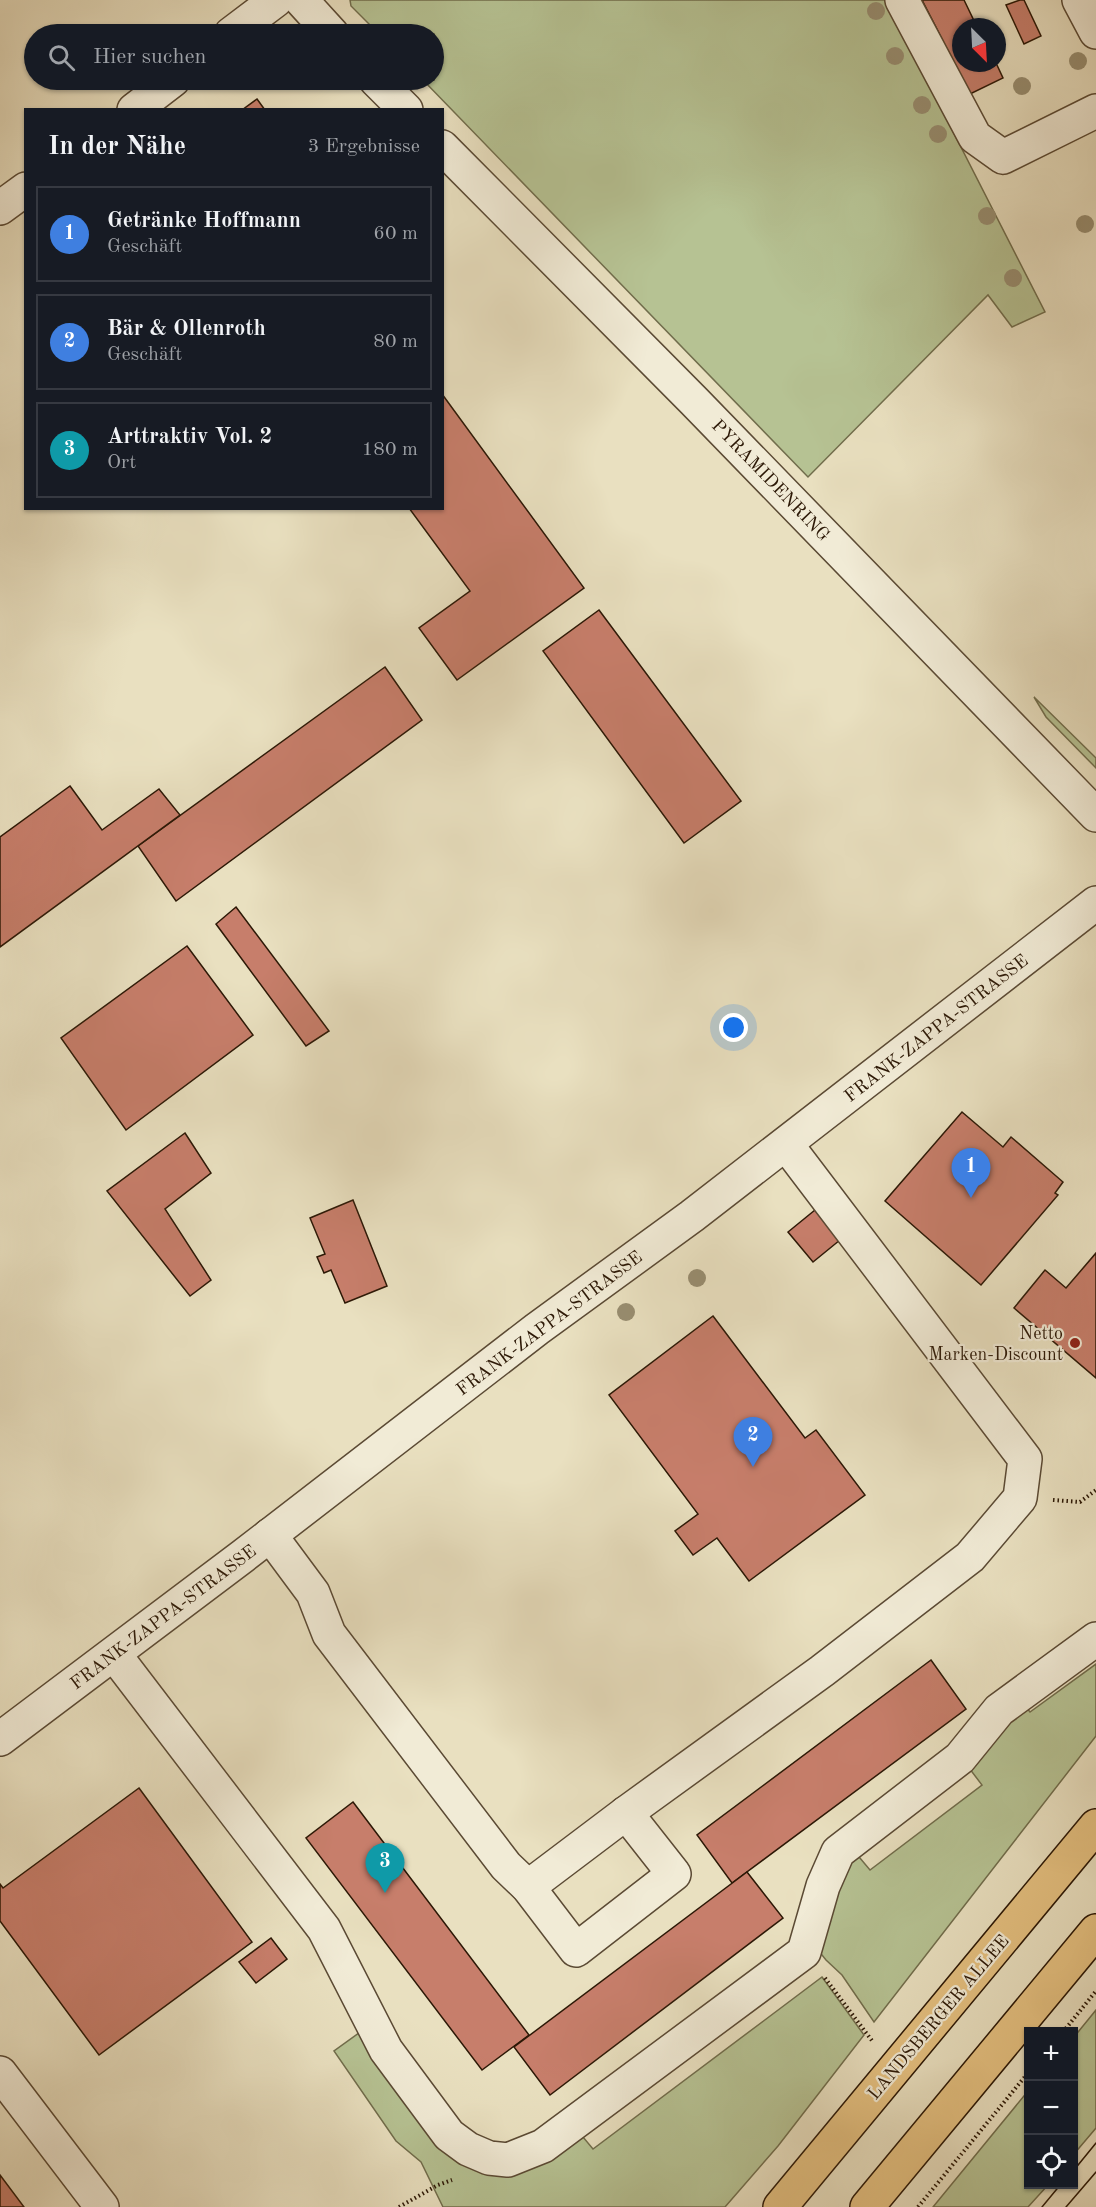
<!DOCTYPE html>
<html lang="de">
<head>
<meta charset="utf-8">
<style>
  :root { --surface:#171b24; --page:#242831; --text:#f1f3f6; --muted:#9ea1a6; --line:#363941; --accent:#c59692 }
  body { margin:0; font-family:"Old Standard TT",serif; background:var(--page); color:var(--text) }
  .controls { position:absolute; right:18px; bottom:18px; display:grid; overflow:hidden; border-radius:0px; box-shadow:0 2px 4px #0004 }
  .controls button { width:54px; height:54px; display:grid; place-items:center; padding:0; border:0; border-bottom:2px solid var(--line); background:var(--surface); color:var(--text); font:30px sans-serif }
  .compass { position:absolute; left:952px; top:18px; width:54px; height:54px; border-radius:50%; background:var(--surface); box-shadow:0 2px 4px #0004; rotate:156deg }
  .you { position:absolute; left:734px; top:1028px; width:21px; height:21px; margin:-15px; border:4px solid #fff; border-radius:50%; background:#1a73e8; box-shadow:0 0 0 9px #1a73e833 }
  .badge { display:grid; place-items:center; width:39px; height:39px; border-radius:50%; background:var(--accent); color:#fff; font-size:20px; font-weight:700 }
  .pin { position:absolute; translate:-50% -50px; filter:drop-shadow(0 2px 3px #0008) }
  .pin::after { content:''; position:absolute; top:32px; width:21px; height:18px; background:inherit; clip-path:polygon(0 0,100% 0,50% 100%) }
  .list { margin:0; padding:0; list-style:none }
  h2 { display:flex; justify-content:space-between; align-items:center; height:78px; margin:0; padding:0 24px; font-size:26px }
  h2 small { font-size:20px; font-weight:400; color:var(--muted) }
  .list li { display:grid; grid-template-columns:39px 1fr auto; gap:18px; align-items:center; box-sizing:border-box; height:96px; margin:0 12px 12px; padding:0 12px; border:2px solid var(--line); border-radius:0px }
  .list b { display:block; font-size:22px; white-space:nowrap }
  .list p { margin:0; font-size:20px; white-space:nowrap; color:var(--muted) }
  .list em { font-size:20px; font-style:normal; color:var(--muted) }
  .icon { flex:none; width:33px; height:33px; fill:none; stroke:currentColor; stroke-width:2; stroke-linecap:round; stroke-linejoin:round }
  .map { position:relative; flex:none; width:1096px; height:2207px; overflow:hidden }
  .search { position:absolute; background:var(--surface); box-shadow:0 2px 4px #0004; left:24px; top:24px; width:420px; height:66px; display:flex; align-items:center; gap:15px; box-sizing:border-box; padding:0 21px; border-radius:33px; color:var(--muted); font-size:22px }
  .panel { position:absolute; background:var(--surface); box-shadow:0 2px 4px #0004; left:24px; top:108px; width:420px; height:402px; border-radius:0px }
  .map>svg:first-child { display:block }
  .green { fill:#b6c293; stroke:#716d4c; stroke-width:1.5 }
  .building { fill:#c77e6b; stroke:#2c1806; stroke-width:1.5 }
  .lines { fill:none; stroke-linecap:round; stroke-linejoin:round }
  .minor-casing { stroke:#5b4a34; stroke-width:36 }
  .major-casing { stroke:#2c1806; stroke-width:36 }
  .path { stroke:#2c1806; stroke-width:4; stroke-dasharray:1.5 3; stroke-linecap:butt }
  .minor { stroke:#f1ebd6; stroke-width:33 }
  .major { stroke:#e4c080; stroke-width:33 }
  .tram { stroke:#2c1806; stroke-width:1.5 }
  .tree { fill:#988e71 }
  .poi-dot { fill:#8f2418; stroke:#f1ebd6; stroke-width:2 }
  .labels { text-anchor:middle; stroke-width:4.5; stroke-linejoin:round; paint-order:stroke }
  .street-label { font-size:18px; fill:#2c1806; stroke:#f1ebd6 }
  .poi-label { font-size:18px; fill:#2c1806; stroke:#f1ebd6; text-anchor:end }
</style>
</head>
<body>
<div class="map">
<svg width="1096" height="2207" viewBox="0 0 1096 2207">
  <rect width="100%" height="100%" fill="#e9e0c0"/>
  <filter id="stains"><feTurbulence type="fractalNoise" baseFrequency=".00333" numOctaves="4"/><feColorMatrix values="0 0 0 0 .2 0 0 0 0 .09 0 0 0 0 .02 0 0 0 .5 -.17"/></filter>
  <radialGradient id="worn" r=".72"><stop offset=".6" stop-color="#630" stop-opacity="0"/><stop offset="1" stop-color="#630" stop-opacity=".3"/></radialGradient>
  <g class="green">
    <path d="M350,0H886L1045,312L1012,327L988,295L808,477L423,80H434V34H379L351,6Z"/>
    <path d="M1034,697L1096,758V768L1046,717Z"/>
    <path d="M1096,1664V1736L874,2022L842,1975L826,1960L814,1945L854,1851L870,1870L982,1785L966,1764L1021,1701L1030,1712Z"/>
    <path d="M822,1977L864,2035L778,2146L725,2207H443L421,2162L396,2141L334,2051L363,2030L470,2161L578,2131L593,2149Z"/>
    <path d="M1096,2010V2128L1074,2154V2037Z"/>
    <path d="M1028,2091V2184L1048,2185L1028,2207H933Z"/>
  </g>
  <g class="building">
    <path d="M922,0H964L977,27H961V63H996L1003,78L970,94Z"/>
    <path d="M1020,0H1024L1041,36L1024,44L1006,5Z"/>
    <path d="M257,99L265,110H242Z"/>
    <path d="M442,394L584,588L457,680L419,628L470,591L409,508H442Z"/>
    <path d="M599,610L741,801L684,843L543,651Z"/>
    <path d="M385,667L422,720L176,901L138,846Z"/>
    <path d="M70,786L102,830L159,789L180,815L0,947V837Z"/>
    <path d="M236,907L329,1031L306,1046L216,924Z"/>
    <path d="M187,946L253,1035L126,1130L61,1038Z"/>
    <path d="M962,1112L1003,1147L1011,1137L1063,1182L1055,1193L1058,1195L981,1285L885,1201Z"/>
    <path d="M185,1133L211,1173L165,1209L211,1280L190,1296L107,1191Z"/>
    <path d="M353,1200L387,1286L345,1303L331,1270L324,1273L317,1257L325,1254L310,1218Z"/>
    <path d="M815,1210L840,1240L813,1262L788,1232Z"/>
    <path d="M1096,1253V1378L1014,1308L1045,1270L1066,1288Z"/>
    <path d="M713,1316L805,1438L816,1430L865,1495L749,1581L717,1538L693,1555L675,1531L698,1514L609,1395Z"/>
    <path d="M931,1660L966,1709L732,1883L697,1835Z"/>
    <path d="M139,1788L252,1942L99,2055L0,1921V1884L3,1888Z"/>
    <path d="M353,1802L529,2035L482,2070L306,1838Z"/>
    <path d="M747,1872L783,1918L550,2095L514,2047Z"/>
    <path d="M271,1938L287,1959L256,1983L239,1962Z"/>
    <path d="M0,2175L24,2207H0Z"/>
  </g>
  <g class="lines">
    <defs>
      <g id="minor">
        <path d="M301,0L332,34"/>
        <path d="M902,0L975,137L1003,157L1096,111"/>
        <path d="M1079,0L1096,32"/>
        <path d="M231,34L276,0"/>
        <path d="M376,80L406,110"/>
        <path d="M134,110L173,80"/>
        <path d="M442,147L694,401L1096,815"/>
        <path d="M0,208L26,189"/>
        <path d="M270,1535L313,1593L329,1634L506,1866L528,1887L576,1950L674,1874L626,1813"/>
        <path d="M114,1654L324,1929L386,2050L449,2135L468,2149L489,2158L508,2160L543,2146L804,1952L823,1886L838,1852L960,1758L999,1710L1096,1639"/>
        <path d="M0,1739L243,1556L537,1329L692,1216L1096,903"/>
        <path d="M528,1887L626,1813L822,1671L970,1557L1020,1498L1025,1459L786,1144"/>
        <path d="M0,2073L102,2207"/>
      </g>
      <g id="major">
        <path d="M780,2207L1096,1826"/>
        <path d="M867,2207L1096,1931"/>
      </g>
    </defs>
    <use href="#minor" class="minor-casing"/>
    <use href="#major" class="major-casing"/>
    <g class="path">
      <path d="M1053,1500L1080,1502L1096,1490"/>
      <path d="M825,1978L873,2042"/>
      <path d="M1063,2032L1096,1991"/>
      <path d="M399,2207L438,2185L452,2180"/>
      <path d="M918,2207L1028,2073"/>
    </g>
    <use href="#minor" class="minor"/>
    <use href="#major" class="major"/>
    <g class="tram">
      <path d="M1074,2170L1096,2143"/>
      <path d="M1042,2207L1061,2184"/>
      <path d="M1066,2207L1096,2172"/>
    </g>
  </g>
  <g class="tree">
    <circle cx="876" cy="11" r="9"/>
    <circle cx="895" cy="56" r="9"/>
    <circle cx="1078" cy="61" r="9"/>
    <circle cx="1022" cy="86" r="9"/>
    <circle cx="922" cy="105" r="9"/>
    <circle cx="938" cy="134" r="9"/>
    <circle cx="987" cy="216" r="9"/>
    <circle cx="1085" cy="224" r="9"/>
    <circle cx="1013" cy="278" r="9"/>
    <circle cx="697" cy="1278" r="9"/>
    <circle cx="626" cy="1312" r="9"/>
  </g>
  <circle class="poi-dot" cx="1075" cy="1343" r="6"/>
  <g class="labels">
    <g class="street-label">
      <text transform="translate(771 480) rotate(46)" y="6">PYRAMIDENRING</text>
      <text transform="translate(936 1028) rotate(-38)" y="6">FRANK-ZAPPA-STRASSE</text>
      <text transform="translate(549 1323) rotate(-37)" y="6">FRANK-ZAPPA-STRASSE</text>
      <text transform="translate(163 1617) rotate(-37)" y="6">FRANK-ZAPPA-STRASSE</text>
      <text transform="translate(938 2017) rotate(-50)" y="6">LANDSBERGER ALLEE</text>
    </g>
    <g class="poi-label">
      <text x="1063" y="1339">Netto<tspan x="1063" dy="21">Marken-Discount</tspan></text>
    </g>
  </g>
  <rect width="100%" height="100%" filter="url(#stains)"/>
  <rect width="100%" height="100%" fill="url(#worn)"/>
</svg>
<div class="controls">
<button>+</button>
<button>−</button>
<button><svg class="icon" aria-label="locate" viewBox="0 0 24 24"><circle cx="12" cy="12" r="6"/><path d="M12 2v4M12 18v4M2 12h4M18 12h4"/></svg></button>
</div>
<svg class="compass" viewBox="-18 -18 36 36"><path d="M0-13l5 13h-10z" fill="#e53935"/><path d="M0 13l5-13h-10z" fill="#9ea1a6"/></svg>
<div class="you"></div>
<div class="pin badge" style="left:971px;top:1198px;background:#3f7fe0">1</div>
<div class="pin badge" style="left:753px;top:1467px;background:#3f7fe0">2</div>
<div class="pin badge" style="left:385px;top:1893px;background:#0f9aa8">3</div>
<div class="search"><svg class="icon" aria-label="search" viewBox="0 0 24 24"><circle cx="10" cy="10" r="6"/><path d="M15 15l6 6"/></svg>Hier suchen</div>
<section class="panel">
<h2>In der Nähe<small>3 Ergebnisse</small></h2>
<ul class="list">
<li><span class="badge" style="background:#3f7fe0">1</span><div><b>Getränke Hoffmann</b><p>Geschäft</p></div><em>60 m</em></li>
<li><span class="badge" style="background:#3f7fe0">2</span><div><b>Bär &amp; Ollenroth</b><p>Geschäft</p></div><em>80 m</em></li>
<li><span class="badge" style="background:#0f9aa8">3</span><div><b>Arttraktiv Vol. 2</b><p>Ort</p></div><em>180 m</em></li>
</ul>
</section>
</div>
</body>
</html>
